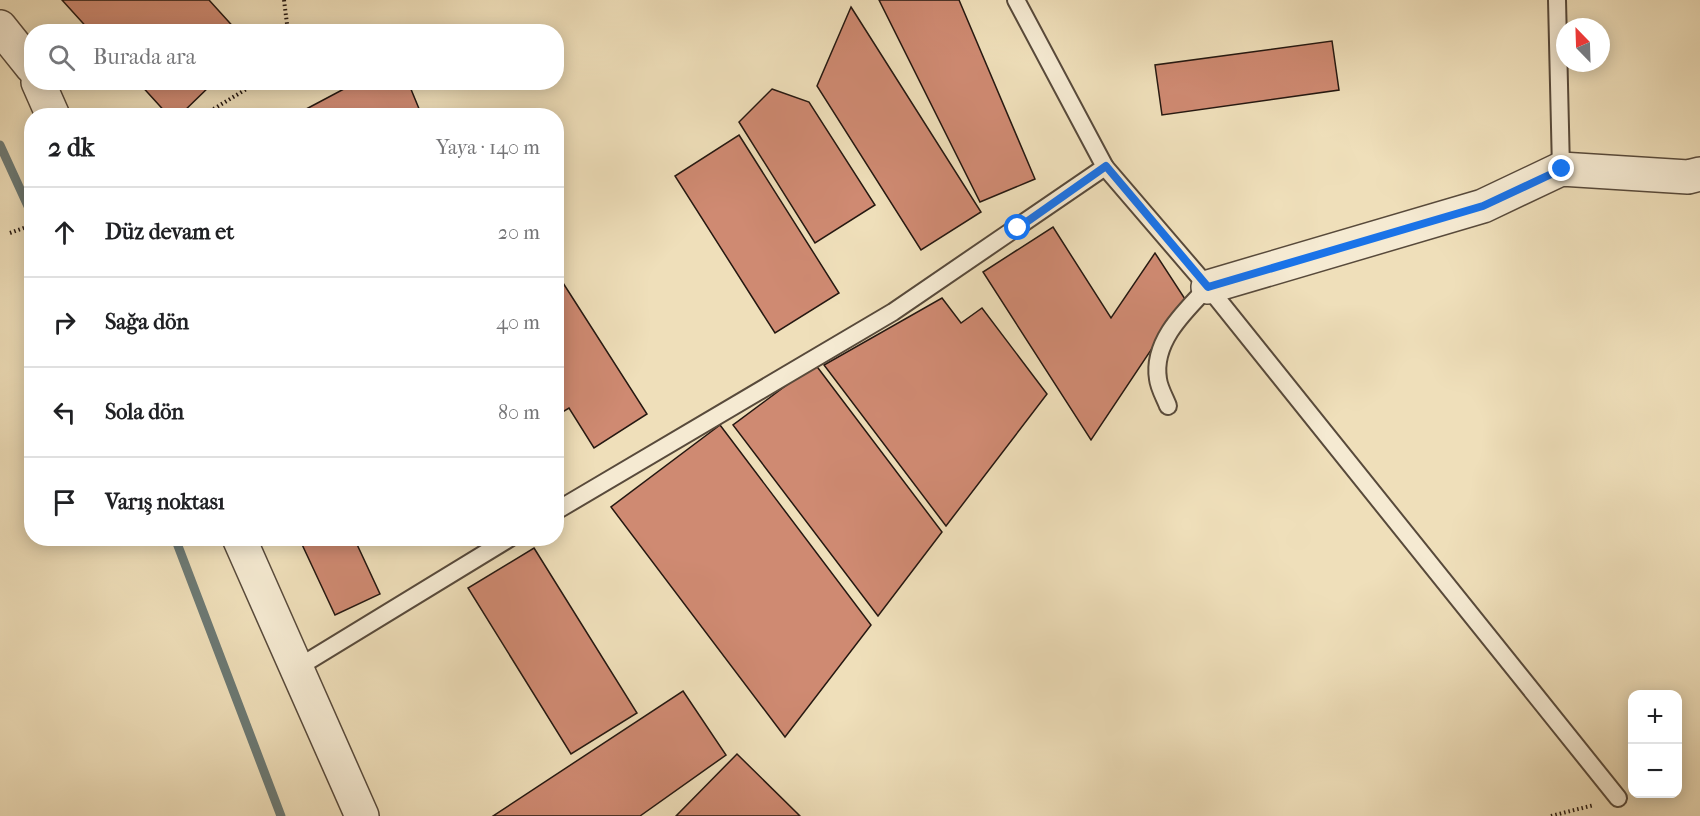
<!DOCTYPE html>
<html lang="tr">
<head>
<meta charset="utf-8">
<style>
  :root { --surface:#fff; --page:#f2f2f2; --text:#202124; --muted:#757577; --line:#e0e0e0 }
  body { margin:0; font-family:"IM FELL French Canon",serif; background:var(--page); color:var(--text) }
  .controls { position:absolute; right:18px; bottom:18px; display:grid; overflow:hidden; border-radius:12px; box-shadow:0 3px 15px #0003 }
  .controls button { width:54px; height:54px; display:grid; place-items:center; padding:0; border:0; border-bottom:2px solid var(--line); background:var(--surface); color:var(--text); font:30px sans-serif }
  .compass { position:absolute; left:1556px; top:18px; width:54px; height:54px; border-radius:50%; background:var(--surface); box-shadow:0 3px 15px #0003; rotate:337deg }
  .stop { position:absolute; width:18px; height:18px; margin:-14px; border:4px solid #1a73e8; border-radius:50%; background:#fff }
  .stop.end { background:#1a73e8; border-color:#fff; box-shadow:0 2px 6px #0008 }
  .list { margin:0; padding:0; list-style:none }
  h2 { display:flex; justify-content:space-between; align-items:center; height:78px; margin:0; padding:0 24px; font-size:26px }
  h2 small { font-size:20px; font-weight:400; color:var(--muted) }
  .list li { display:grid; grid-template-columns:39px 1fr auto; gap:18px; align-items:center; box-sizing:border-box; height:90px; padding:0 24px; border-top:2px solid var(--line) }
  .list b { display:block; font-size:22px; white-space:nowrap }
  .list em { font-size:20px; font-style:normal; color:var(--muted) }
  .icon { flex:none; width:33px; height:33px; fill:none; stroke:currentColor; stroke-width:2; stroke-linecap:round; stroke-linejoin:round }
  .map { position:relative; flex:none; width:1700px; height:816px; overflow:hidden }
  .search { position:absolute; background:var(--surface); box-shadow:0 3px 15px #0003; left:24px; top:24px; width:540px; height:66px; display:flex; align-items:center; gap:15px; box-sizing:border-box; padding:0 21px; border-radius:24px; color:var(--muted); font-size:22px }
  .panel { position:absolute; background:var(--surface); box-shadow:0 3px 15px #0003; left:24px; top:108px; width:540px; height:438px; border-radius:24px }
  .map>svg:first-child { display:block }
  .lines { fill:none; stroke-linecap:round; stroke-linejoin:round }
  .stream { stroke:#6c7a75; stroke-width:9 }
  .building { fill:#cf8a72; stroke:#251811; stroke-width:1.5 }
  .lane-casing { stroke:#584a3b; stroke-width:20 }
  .street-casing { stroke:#584a3b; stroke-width:36 }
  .path { stroke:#251811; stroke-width:4; stroke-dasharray:1.5 3; stroke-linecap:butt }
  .lane { stroke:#f5ead2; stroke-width:16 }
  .street { stroke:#f5ead2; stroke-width:33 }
  .route { stroke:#1a73e8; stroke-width:8 }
</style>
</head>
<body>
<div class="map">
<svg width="1700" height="816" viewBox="0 0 1700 816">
  <rect width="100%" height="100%" fill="#efdfba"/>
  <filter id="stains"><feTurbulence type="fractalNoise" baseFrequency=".00333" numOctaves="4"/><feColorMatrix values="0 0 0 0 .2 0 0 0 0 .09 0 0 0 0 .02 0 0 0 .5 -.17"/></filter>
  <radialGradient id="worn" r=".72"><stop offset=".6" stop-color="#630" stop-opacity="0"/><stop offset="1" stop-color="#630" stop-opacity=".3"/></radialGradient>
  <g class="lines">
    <g class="stream">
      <path d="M0,145L32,215"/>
      <path d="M175,538L281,816"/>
    </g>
  </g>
  <g class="building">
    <path d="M62,0H209L238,32H91Z"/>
    <path d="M879,0H959L1035,179L980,202Z"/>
    <path d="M851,7L981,212L921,250L817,86Z"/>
    <path d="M1332,41L1339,90L1162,115L1155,65Z"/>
    <path d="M138,82H214L179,116H169Z"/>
    <path d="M357,82H408L422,116H293Z"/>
    <path d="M772,89L809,102L875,205L815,243L739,122Z"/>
    <path d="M739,135L839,293L775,333L675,176Z"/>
    <path d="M1053,227L1111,318L1155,253L1185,299L1091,440L983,272Z"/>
    <path d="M556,272L647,414L594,448L569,408L556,416Z"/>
    <path d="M942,298L961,323L982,308L1047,394L946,526L824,365Z"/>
    <path d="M815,364L942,532L878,616L733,425Z"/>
    <path d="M720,425L871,625L785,737L611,507Z"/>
    <path d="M299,538H354L380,594L335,615Z"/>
    <path d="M534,548L637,713L571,754L468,588Z"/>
    <path d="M683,691L726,755L640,816H493Z"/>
    <path d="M737,754L800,816H676Z"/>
  </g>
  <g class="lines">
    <defs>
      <g id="lane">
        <path d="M1016,0L1105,167"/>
        <path d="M1557,0L1561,169"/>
        <path d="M1168,406C1165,398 1159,388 1158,379C1152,342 1184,312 1208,287"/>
        <path d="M556,511L893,312L1105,167L1208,287L1618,798"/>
        <path d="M297,668L510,538"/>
      </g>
      <g id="street">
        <path d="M0,27L32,67"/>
        <path d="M38,82L53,116"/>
        <path d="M1208,287L1483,206L1561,169L1688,177L1700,174"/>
        <path d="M239,538L362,816"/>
      </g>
    </defs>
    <use href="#lane" class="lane-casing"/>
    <use href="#street" class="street-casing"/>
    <g class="path">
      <path d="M284,0L288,32"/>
      <path d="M202,116L258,82"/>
      <path d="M10,233L32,225"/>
      <path d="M1551,816L1594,805"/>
    </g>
    <use href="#lane" class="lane"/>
    <use href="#street" class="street"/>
  </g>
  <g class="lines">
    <path class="route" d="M1018,228L1106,166L1208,287L1483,206L1562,169"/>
  </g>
  <rect width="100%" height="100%" filter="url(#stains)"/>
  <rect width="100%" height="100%" fill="url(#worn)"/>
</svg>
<div class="controls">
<button>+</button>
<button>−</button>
</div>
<svg class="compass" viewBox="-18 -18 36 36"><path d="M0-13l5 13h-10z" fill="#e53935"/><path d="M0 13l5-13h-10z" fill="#757577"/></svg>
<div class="stop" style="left:1018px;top:228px"></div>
<div class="stop end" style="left:1562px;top:169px"></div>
<div class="search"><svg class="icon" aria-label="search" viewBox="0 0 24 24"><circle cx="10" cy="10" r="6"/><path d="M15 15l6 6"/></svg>Burada ara</div>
<section class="panel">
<h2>2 dk<small>Yaya · 140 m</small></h2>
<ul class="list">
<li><svg class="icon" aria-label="ahead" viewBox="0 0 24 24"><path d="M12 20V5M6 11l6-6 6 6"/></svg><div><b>Düz devam et</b></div><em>20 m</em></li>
<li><svg class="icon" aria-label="right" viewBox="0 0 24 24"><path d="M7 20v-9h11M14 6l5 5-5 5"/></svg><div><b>Sağa dön</b></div><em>40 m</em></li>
<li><svg class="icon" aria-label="left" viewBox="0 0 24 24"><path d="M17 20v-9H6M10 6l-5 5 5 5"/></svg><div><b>Sola dön</b></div><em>80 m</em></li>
<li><svg class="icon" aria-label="arrive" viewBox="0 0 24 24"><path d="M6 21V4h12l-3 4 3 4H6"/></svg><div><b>Varış noktası</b></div></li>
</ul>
</section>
</div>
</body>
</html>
